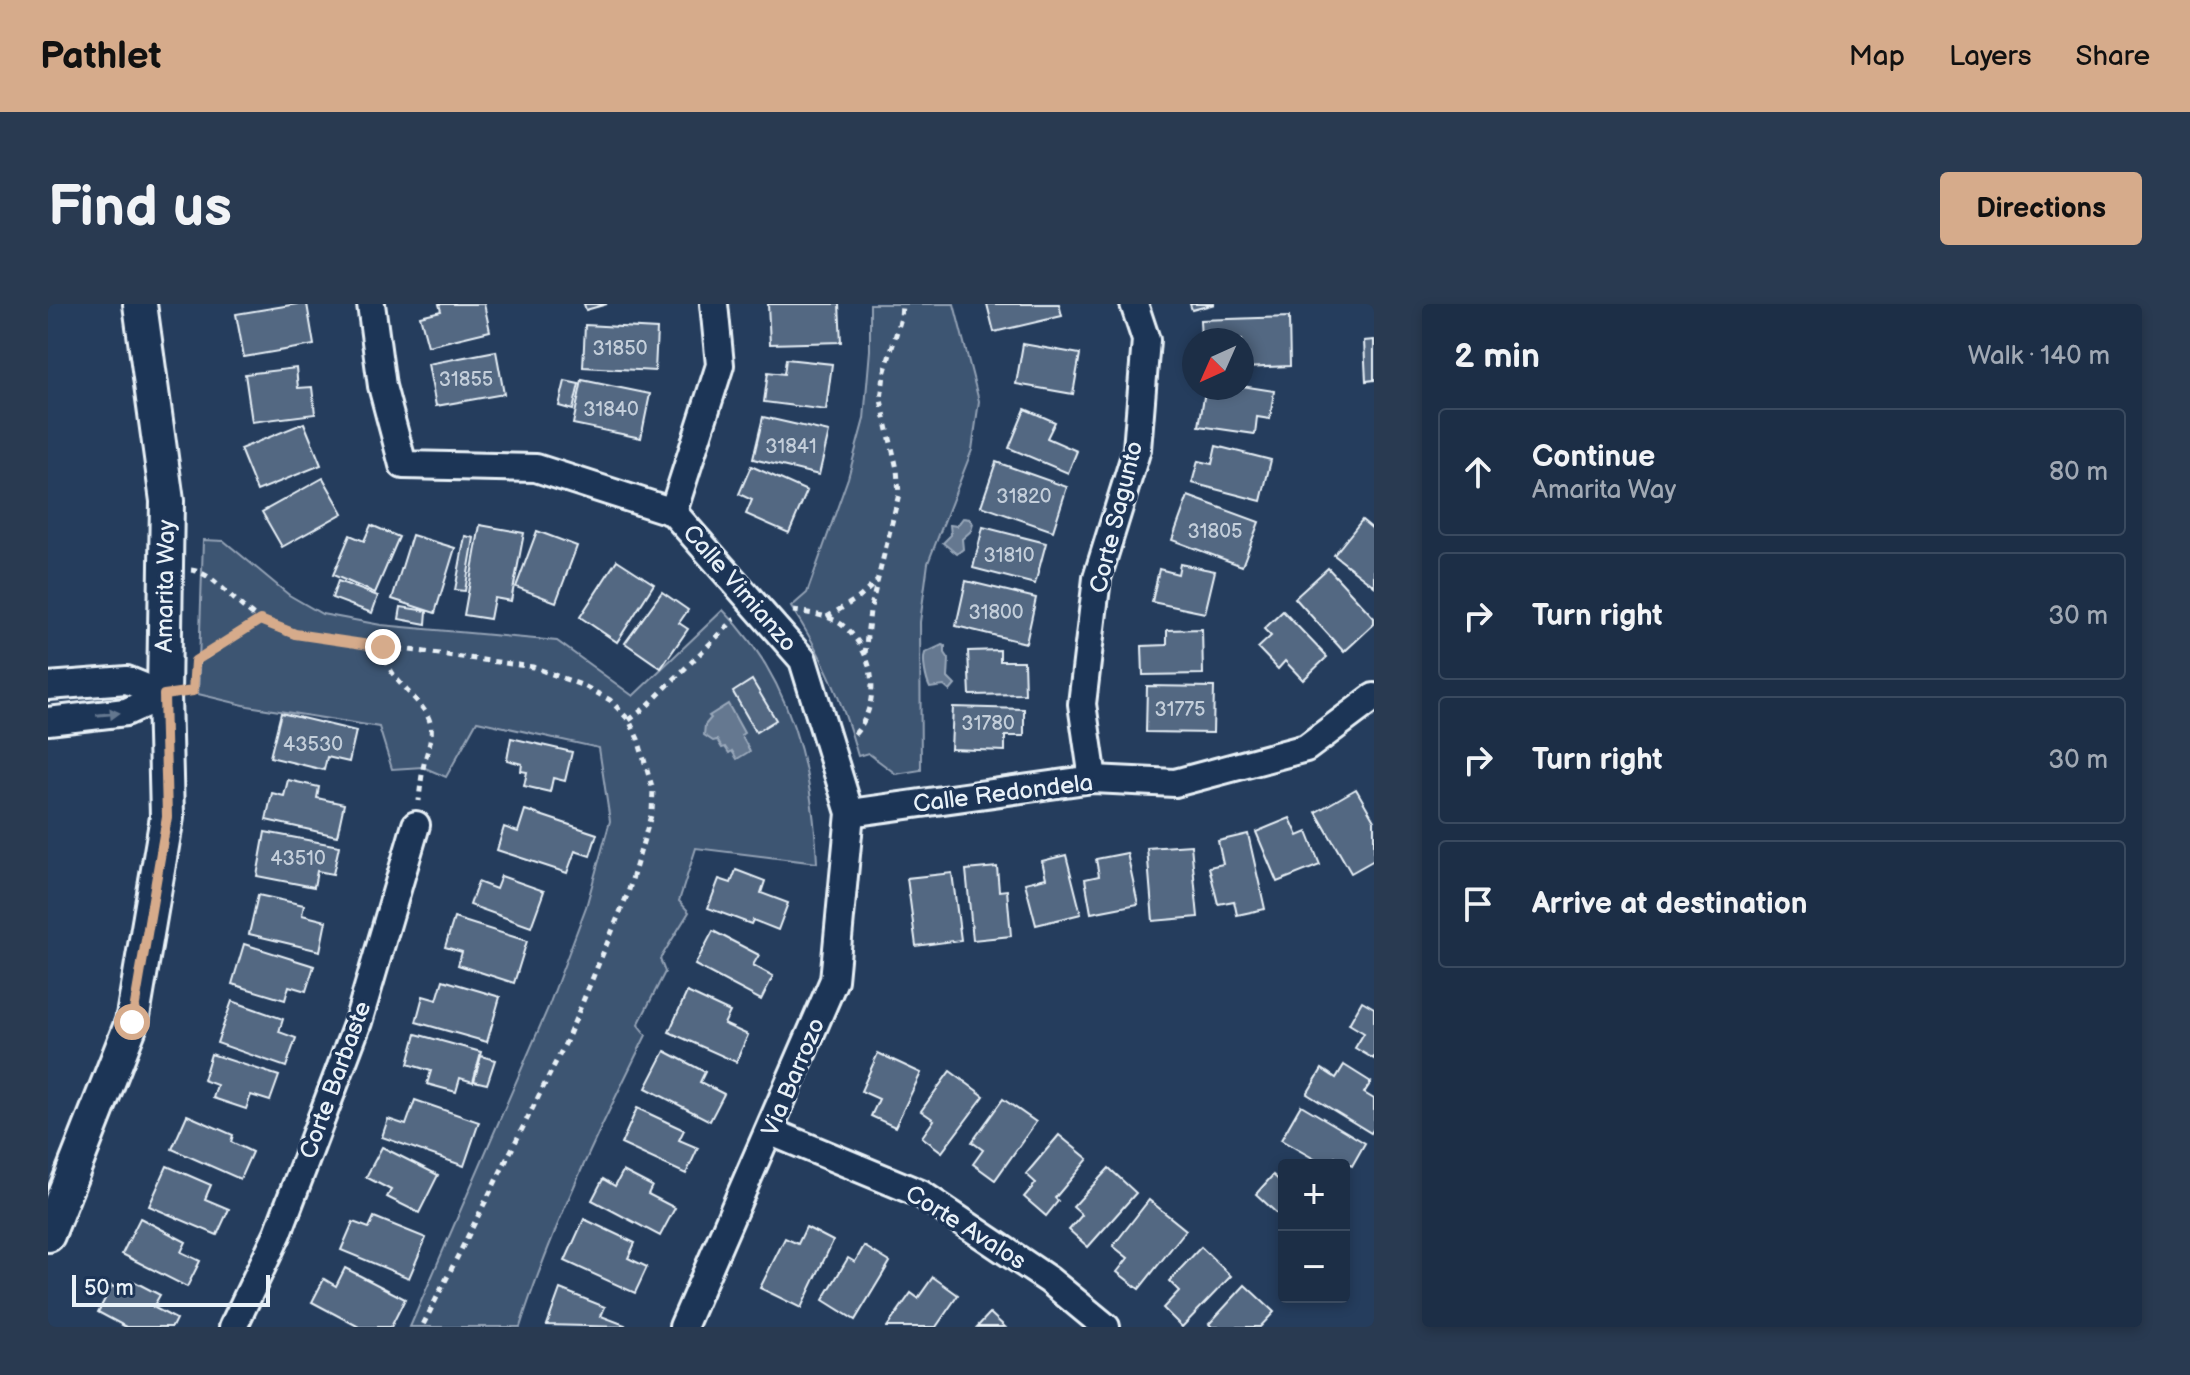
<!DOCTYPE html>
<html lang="en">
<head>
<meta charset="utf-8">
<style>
  :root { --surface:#1c2e46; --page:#293a51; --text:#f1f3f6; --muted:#a0a8b3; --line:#3a4a5f; --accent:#d6ab8b }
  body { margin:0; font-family:"Balsamiq Sans",sans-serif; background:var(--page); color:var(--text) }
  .controls { position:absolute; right:24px; bottom:24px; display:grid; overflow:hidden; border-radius:8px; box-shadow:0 4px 12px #0003 }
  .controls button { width:72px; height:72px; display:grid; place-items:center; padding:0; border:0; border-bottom:2px solid var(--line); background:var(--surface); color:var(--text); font:40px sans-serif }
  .compass { position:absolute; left:1134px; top:24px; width:72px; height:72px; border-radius:50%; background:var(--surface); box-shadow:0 4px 12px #0003; rotate:225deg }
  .scale { position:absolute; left:24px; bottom:20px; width:198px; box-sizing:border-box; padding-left:8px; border:4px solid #e8f1f8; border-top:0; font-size:22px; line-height:28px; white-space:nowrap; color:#e8f1f8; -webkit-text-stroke:6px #1d3557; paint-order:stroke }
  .stop { position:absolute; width:24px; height:24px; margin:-18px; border:6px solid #d6ab8b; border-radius:50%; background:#fff }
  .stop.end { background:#d6ab8b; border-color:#fff; box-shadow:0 2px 8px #0008 }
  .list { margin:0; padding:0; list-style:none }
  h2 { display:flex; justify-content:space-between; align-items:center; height:104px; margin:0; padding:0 32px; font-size:34px }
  h2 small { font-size:26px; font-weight:400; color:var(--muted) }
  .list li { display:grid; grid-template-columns:52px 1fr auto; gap:24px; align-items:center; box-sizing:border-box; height:128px; margin:0 16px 16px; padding:0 16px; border:2px solid var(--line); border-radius:8px }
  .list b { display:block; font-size:30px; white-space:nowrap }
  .list p { margin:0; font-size:26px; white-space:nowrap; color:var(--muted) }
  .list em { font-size:26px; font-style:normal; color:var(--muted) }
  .icon { flex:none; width:44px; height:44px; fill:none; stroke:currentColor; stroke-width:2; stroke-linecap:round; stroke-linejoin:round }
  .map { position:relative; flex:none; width:1326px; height:1023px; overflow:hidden; border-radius:8px }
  header { display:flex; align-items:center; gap:48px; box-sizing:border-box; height:112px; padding:0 40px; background:var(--accent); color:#111 }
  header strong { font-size:38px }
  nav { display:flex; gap:44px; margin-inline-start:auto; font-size:28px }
  .intro { display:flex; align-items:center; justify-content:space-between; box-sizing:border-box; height:192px; padding:0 48px }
  h1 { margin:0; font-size:56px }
  .button { padding:20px 36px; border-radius:8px; background:var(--accent); color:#111; font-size:28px; font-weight:700 }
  main { display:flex; gap:48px; padding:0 48px }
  aside { flex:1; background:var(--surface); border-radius:8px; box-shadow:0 4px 12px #0003 }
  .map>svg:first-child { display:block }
  .park { fill:#3e5472; stroke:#93a2b5; stroke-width:2 }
  .water { fill:#657890; stroke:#99a8ba; stroke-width:2 }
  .building { fill:#536782; stroke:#e8f1f8; stroke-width:2 }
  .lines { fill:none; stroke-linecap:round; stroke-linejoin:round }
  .minor-casing { stroke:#e8f1f8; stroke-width:32 }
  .tertiary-casing { stroke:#e8f1f8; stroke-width:38 }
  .path { stroke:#e8f1f8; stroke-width:5; stroke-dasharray:6 6; stroke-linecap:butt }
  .minor { stroke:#1d3557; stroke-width:26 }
  .tertiary { stroke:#1d3557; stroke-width:32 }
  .oneway { fill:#64778f }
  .route { stroke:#d6ab8b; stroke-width:10 }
  .labels { text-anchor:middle; stroke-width:7; stroke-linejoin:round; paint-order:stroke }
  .number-label { font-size:20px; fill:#c3ceda }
  .street-label { font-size:24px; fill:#e8f1f8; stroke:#1d3557 }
</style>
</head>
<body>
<header>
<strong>Pathlet</strong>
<nav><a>Map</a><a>Layers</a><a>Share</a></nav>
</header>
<div class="intro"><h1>Find us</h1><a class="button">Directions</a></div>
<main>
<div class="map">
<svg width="1326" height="1023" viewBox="0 0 1326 1023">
  <rect width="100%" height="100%" fill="#253d5d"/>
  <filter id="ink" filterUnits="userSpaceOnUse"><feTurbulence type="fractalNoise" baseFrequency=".0125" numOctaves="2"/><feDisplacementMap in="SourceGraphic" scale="16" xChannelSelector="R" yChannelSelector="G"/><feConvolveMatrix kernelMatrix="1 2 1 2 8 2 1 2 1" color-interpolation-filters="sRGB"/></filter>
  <g filter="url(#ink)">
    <g class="park">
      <path d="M822,0H906L931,97L924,146L880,259L872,318L873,466L848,470L820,449L810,452C795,398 774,349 743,303L759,289L800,174L816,115L822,46Z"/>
      <path d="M155,236L176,237L241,291L274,310L333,321L509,337L585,392L675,306C743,374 765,466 769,559L648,544L631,597L641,608L612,655L617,668L590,721L598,731C551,826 504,922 472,1023H362L500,704L538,603L562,517L551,444L429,417L398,473L375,463L344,465L331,423L200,402L150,390Z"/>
    </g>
    <g class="water">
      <path d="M915,214L922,215L925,220L923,227L914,235L915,245L909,250L895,239L903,231L902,221L909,222Z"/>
      <path d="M894,341L897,342V349L901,355L900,374L907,381L902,387L896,382L882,384C878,376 874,357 877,349Z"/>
      <path d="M680,400L696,429L693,431L702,447L689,455L684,447L681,449L677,443L674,444L669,436L665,437L656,431L657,421L663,414L661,412Z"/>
    </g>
    <g class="building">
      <path d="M249,0H259L266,41L196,53L188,10Z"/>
      <path d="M391,0H436L442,27L380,42L372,12L393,7Z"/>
      <path d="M536,0H559L538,6Z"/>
      <path d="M720,0H791L793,38L722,40Z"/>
      <path d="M939,0H1011L1014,12L946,28Z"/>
      <path d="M1142,0H1167L1144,6Z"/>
      <path d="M1241,13L1242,62L1194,64V36H1153L1152,16Z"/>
      <path d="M537,21L609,25L607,67L535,63Z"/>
      <path d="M1326,36V76L1318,77L1316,37Z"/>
      <path d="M975,40L1032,50L1025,90L968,80Z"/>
      <path d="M448,47L456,90L388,102L380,60Z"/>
      <path d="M738,55L784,60L778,106L716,98L720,68L736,70Z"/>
      <path d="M248,64L250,84L264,83L267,110L204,118L197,70Z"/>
      <path d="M534,76L602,90L593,134L525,120Z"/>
      <path d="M517,77L531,80L525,106L511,102Z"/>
      <path d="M1194,82L1226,87L1222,115L1209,113L1207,130L1151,122L1157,87L1174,89V84H1194Z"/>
      <path d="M977,105L1007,118L999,134L1029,147L1020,169L961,144Z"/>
      <path d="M715,113L781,128L771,171L705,155Z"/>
      <path d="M256,119L273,161L209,187L192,145Z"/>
      <path d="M1168,142L1223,156L1213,197L1144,179L1150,157L1164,160Z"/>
      <path d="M948,158L1019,183L1005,227L933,202Z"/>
      <path d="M703,162L759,187L741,229L698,210L704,196L691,190Z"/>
      <path d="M275,174L295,209L234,243L214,208Z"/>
      <path d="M1140,192L1211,218L1194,262L1124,236Z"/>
      <path d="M1314,216L1326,226V282L1286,251Z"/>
      <path d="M323,221L351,233L327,289L285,271L302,231L316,237Z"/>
      <path d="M432,221L476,229L463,297L446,294L442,315L416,311Z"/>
      <path d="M935,223L998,239L987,280L925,264Z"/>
      <path d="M489,227L529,242L508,298L468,283Z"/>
      <path d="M364,231L407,244L387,309L344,295Z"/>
      <path d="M417,232L426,234L417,287L407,286Z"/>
      <path d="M569,256L606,280L569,338L532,313Z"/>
      <path d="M1132,260L1167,267L1157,309L1104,298L1111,265L1130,270Z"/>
      <path d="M1280,264L1326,314V320L1296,348L1247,294Z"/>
      <path d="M290,277L330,292L324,309L284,294Z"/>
      <path d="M918,277L988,294L978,339L908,322Z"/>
      <path d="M614,288L640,306L631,319L640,325L613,364L577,339Z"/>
      <path d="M353,303L379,307L378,320L351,315Z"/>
      <path d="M1235,307L1279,353L1255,376L1237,357L1230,365L1210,344L1223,332L1216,325Z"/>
      <path d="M1154,325L1155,370L1095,371L1094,342L1119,341V326Z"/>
      <path d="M952,346V357H976L977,390L922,391L920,347Z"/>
      <path d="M704,376L728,416L708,428L685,388Z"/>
      <path d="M1099,382L1166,383L1165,429L1098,428Z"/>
      <path d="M905,403L976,405V432H957V447L903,445Z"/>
      <path d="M233,409L308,427L301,458L279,453L276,466L222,453Z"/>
      <path d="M463,434L524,448L517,477L505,474L502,488L476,482L479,468L473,467L474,460L459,456Z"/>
      <path d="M240,476L271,483L269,494L296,500L289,532L218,516L224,489L236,492Z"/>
      <path d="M1308,485L1326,516V556L1303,569L1268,508Z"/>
      <path d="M477,506L549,530L542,552L527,547L519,569L449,546L456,523L470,528Z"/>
      <path d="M1242,514L1250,532L1259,528L1272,561L1229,578L1208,528Z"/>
      <path d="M217,528L291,542L285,570L269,567L266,583L209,572Z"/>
      <path d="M1200,530L1217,605L1189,611L1186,597L1170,600L1161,563L1175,560L1170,537Z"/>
      <path d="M1143,541L1150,613L1105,617L1099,544Z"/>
      <path d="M1079,549L1090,600L1043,609L1037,575L1051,572L1048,555Z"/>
      <path d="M1018,551L1033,610L988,621L977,579L998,574L994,557Z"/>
      <path d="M949,563L951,587L959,586L963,632L925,636L918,566Z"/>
      <path d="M688,566L717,577L713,589L740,599L730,626L705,616L703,620L660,604L671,575L683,579Z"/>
      <path d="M904,569L913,636L868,642L859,574Z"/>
      <path d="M453,572L496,587L483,623L422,601L430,578L448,585Z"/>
      <path d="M210,591L256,601L254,611L278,617L272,647L201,630Z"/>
      <path d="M406,614L479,637L466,679L410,661L414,648L397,643Z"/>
      <path d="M665,627L711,651L705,661L725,672L713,696L647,661Z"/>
      <path d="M196,640L266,662L258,687L241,682L237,696L184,680Z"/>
      <path d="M395,676L452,693L439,738L368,718L375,692L389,696Z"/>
      <path d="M639,688L682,708L676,720L700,731L688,758L621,728Z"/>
      <path d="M184,697L235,715L231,728L248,734L238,763L169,739Z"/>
      <path d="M1314,697L1326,704V755L1307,744L1316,729L1301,720Z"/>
      <path d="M368,730L433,748L425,778L412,774L408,788L379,780L383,767L360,760Z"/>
      <path d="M617,747L657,768L652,778L676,790L662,817L598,784Z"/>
      <path d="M830,749L873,769L847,823L823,812L831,795L813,787Z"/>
      <path d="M163,750L231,772L222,797L203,791L198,805L165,794L169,781L155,776Z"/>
      <path d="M433,752L447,756L439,780L426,777Z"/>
      <path d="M1296,761L1323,778L1316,789L1326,795V824L1323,829L1259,790L1274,765L1288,774Z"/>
      <path d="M902,767L936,792L894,848L874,833L886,816L873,807Z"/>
      <path d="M955,795L988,818L947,876L925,860L935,846L924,838Z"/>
      <path d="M367,796L431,818L416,862L334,833L340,815L358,821Z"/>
      <path d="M1253,801L1317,839L1304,862L1287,853L1282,861H1277L1233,836Z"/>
      <path d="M589,804L636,826L631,836L650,844L638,870L573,840Z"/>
      <path d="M139,811L185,831L183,838L204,848L192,875L124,845Z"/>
      <path d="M1011,831L1040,855L1007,894L1010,897L998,912L976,893L988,879L978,870Z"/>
      <path d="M334,843L390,871L371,909L339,893L343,886L318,873Z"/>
      <path d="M119,862L163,881L157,895L181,905L169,931L101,902Z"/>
      <path d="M1061,864L1088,889L1040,943L1021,926L1034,911L1025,903Z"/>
      <path d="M575,867L604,882L600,890L627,904L612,932L544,896L555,875L567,882Z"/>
      <path d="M1225,871L1234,879L1236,877V916L1208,890Z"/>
      <path d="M1101,896L1138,926L1091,985L1069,968L1080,954L1065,942Z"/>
      <path d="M326,913L378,934L361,974L293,946L305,918L321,924Z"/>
      <path d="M92,914L138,938L133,948L152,957L139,983L74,950Z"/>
      <path d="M536,915L587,939L580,954L599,963L587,989L517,957Z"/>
      <path d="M758,923L785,937L753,1004L712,984L737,934L750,940Z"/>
      <path d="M816,942L842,958L807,1016L775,996L800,954L807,958Z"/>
      <path d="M1153,943L1183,972L1134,1023L1115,1004L1131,987L1121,977Z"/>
      <path d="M297,964L357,995L343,1023H311L264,998L276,975L288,982Z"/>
      <path d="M885,973L910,991L888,1023H839L863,989L870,994Z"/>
      <path d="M83,976L112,991L105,1003L128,1015L124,1023H78L50,1008L64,982L76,989Z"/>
      <path d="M1197,981L1226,1008L1212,1023H1164L1161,1020Z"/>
      <path d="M512,985L557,1003L553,1012L577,1021L576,1023L499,1021Z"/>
      <path d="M942,1009L957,1023H929Z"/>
    </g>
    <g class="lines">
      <defs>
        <g id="minor">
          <path d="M323,0L334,82L355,161L488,164L625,208L755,356L802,509L786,676L635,1023"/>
          <path d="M625,208L672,61L666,0"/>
          <path d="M0,382L79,376L116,391"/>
          <path d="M0,417L78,408L116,391"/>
          <path d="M1045,475L1034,400L1049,274L1089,145L1098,36L1086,0"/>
          <path d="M802,509L1045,475L1127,479L1258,444L1326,393"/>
          <path d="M721,827L873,890L1001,976L1058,1023"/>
          <path d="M185,1023L230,929L310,718L368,521"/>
        </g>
        <path id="tertiary" d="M0,931L84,718L119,513L116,391L119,197L92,0"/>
      </defs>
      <use href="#minor" class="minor-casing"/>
      <use href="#tertiary" class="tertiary-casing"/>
      <g class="path">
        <path d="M143,266C166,268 189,303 211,315C222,322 235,326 247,330L485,363L536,382L562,396L581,416L590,435L605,486L604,508L580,589L518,738L374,1023"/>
        <path d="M745,307C760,309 781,311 793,320C828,347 835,400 805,432"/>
        <path d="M779,313L812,293L829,277"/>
        <path d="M335,343C339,381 378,394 383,422C385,437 377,451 375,465C373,476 372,486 371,497"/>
        <path d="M817,350L822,307L851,190L849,165L833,96L836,70L853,14L854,0"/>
        <path d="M147,359L212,316"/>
        <path d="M581,416L597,404L687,315"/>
      </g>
      <use href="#minor" class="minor"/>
      <use href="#tertiary" class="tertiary"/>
    </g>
    <defs><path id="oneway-solid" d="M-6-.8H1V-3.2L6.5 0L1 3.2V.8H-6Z" transform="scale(2)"/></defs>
    <use class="oneway" href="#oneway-solid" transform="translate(60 410) rotate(-6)"/>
  </g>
  <g class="lines" filter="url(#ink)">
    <path class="route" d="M84,718L119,513L116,391L145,387L147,357L212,316L247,330L335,343"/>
  </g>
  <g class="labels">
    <g class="number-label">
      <text x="572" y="51">31850</text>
      <text x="418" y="82">31855</text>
      <text x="563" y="112">31840</text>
      <text x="743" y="149">31841</text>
      <text x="976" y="199">31820</text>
      <text x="1167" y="234">31805</text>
      <text x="961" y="258">31810</text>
      <text x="948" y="315">31800</text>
      <text x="1132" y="412">31775</text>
      <text x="940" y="426">31780</text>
      <text x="265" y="447">43530</text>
      <text x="250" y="561">43510</text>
    </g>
    <g class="street-label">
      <text transform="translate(1068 213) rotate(-76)" y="8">Corte Sagunto</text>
      <text transform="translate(117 282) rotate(-89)" y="8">Amarita Way</text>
      <text transform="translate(692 284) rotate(49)" y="8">Calle Vimianzo</text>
      <text transform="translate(955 489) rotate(-7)" y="8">Calle Redondela</text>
      <text transform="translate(745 773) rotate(-67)" y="8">Via Barrozo</text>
      <text transform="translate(287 776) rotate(-70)" y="8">Corte Barbaste</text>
      <text transform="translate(918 923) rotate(32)" y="8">Corte Avalos</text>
    </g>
  </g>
</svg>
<div class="controls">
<button>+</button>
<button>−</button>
</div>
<svg class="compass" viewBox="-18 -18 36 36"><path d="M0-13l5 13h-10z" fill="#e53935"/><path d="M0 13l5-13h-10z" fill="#a0a8b3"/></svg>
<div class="scale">50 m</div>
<div class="stop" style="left:84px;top:718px"></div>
<div class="stop end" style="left:335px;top:343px"></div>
</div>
<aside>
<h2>2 min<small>Walk · 140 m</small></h2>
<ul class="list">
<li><svg class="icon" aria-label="ahead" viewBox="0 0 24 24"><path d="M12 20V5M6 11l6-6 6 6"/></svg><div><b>Continue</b><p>Amarita Way</p></div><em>80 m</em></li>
<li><svg class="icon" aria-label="right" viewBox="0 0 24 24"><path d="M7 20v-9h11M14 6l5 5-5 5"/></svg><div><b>Turn right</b></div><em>30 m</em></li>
<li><svg class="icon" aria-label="right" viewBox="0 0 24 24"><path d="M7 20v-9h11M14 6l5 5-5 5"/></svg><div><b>Turn right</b></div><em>30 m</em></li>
<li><svg class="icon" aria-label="arrive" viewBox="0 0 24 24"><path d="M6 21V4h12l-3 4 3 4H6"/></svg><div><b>Arrive at destination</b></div></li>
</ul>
</aside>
</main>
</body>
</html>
